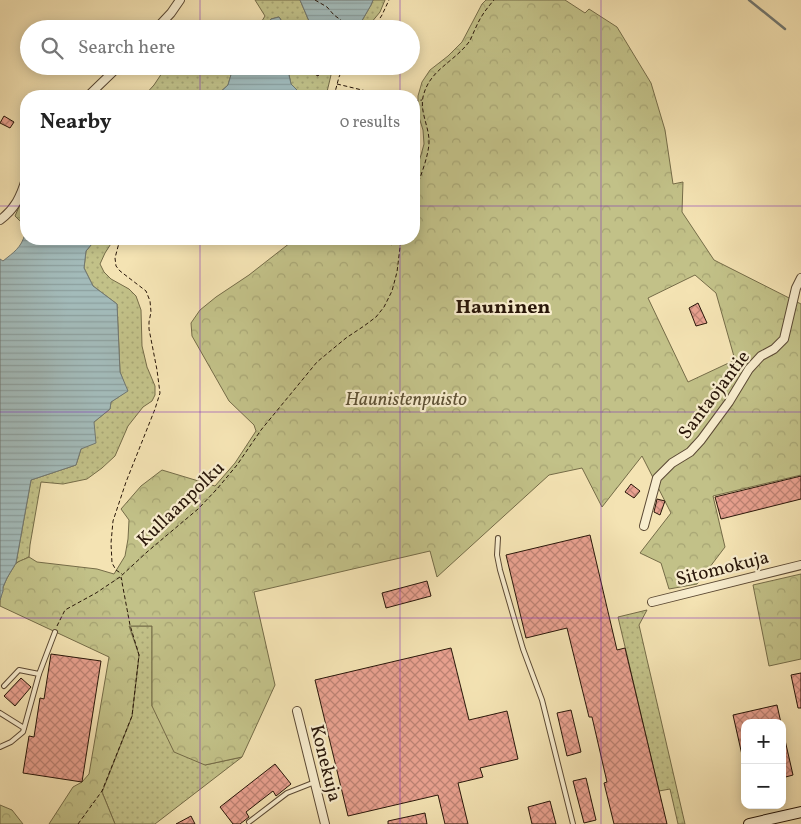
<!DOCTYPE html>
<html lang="en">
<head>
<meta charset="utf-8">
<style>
  :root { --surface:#fff; --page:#f2f2f2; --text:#222; --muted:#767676; --line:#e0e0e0 }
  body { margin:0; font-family:Vollkorn,serif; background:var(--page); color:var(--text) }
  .controls { position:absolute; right:15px; bottom:15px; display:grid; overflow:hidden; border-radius:10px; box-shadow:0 2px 12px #0003 }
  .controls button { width:45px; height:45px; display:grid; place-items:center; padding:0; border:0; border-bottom:1px solid var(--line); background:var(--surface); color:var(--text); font:25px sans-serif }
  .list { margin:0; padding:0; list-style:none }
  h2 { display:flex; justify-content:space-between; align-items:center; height:65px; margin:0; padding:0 20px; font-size:21px }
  h2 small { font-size:16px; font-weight:400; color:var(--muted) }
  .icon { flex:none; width:28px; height:28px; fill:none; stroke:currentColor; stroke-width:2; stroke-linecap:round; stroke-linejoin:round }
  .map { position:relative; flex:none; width:801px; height:824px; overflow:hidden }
  .search { position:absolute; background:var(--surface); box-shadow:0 2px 12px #0003; left:20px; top:20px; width:400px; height:55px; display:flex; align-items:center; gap:12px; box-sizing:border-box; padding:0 18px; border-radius:28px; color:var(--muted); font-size:19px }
  .panel { position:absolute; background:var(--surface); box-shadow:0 2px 12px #0003; left:20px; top:90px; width:400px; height:155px; border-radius:20px }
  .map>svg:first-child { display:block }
  .green { fill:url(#green-dots); stroke:#756c48 }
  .forest { fill:url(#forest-crowns); stroke:#756c48; fill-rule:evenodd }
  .water { fill:url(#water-rules); stroke:#727973 }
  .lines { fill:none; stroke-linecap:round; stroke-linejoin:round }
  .stream { stroke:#727973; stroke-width:2.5 }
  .building { fill:url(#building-cross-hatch); stroke:#281609 }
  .lane-casing { stroke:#5b4934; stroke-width:6 }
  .street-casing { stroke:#5b4934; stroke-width:10 }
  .secondary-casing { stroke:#281609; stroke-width:12 }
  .path { stroke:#281609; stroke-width:1; stroke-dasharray:4 2.5; stroke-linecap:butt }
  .lane { stroke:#f8edce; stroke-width:4 }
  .street { stroke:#f8edce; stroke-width:8 }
  .secondary { stroke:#f8edce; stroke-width:10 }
  .grid { fill:none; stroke:#7b2cbf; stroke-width:1; stroke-opacity:0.55 }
  .labels { text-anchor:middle; stroke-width:4.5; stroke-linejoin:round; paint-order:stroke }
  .street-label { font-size:19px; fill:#281609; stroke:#f8edce }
  .park-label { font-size:19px; font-style:italic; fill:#5e5235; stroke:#f8edce }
  .neighbourhood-label { font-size:20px; font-weight:bold; fill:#281609; stroke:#f8edce }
</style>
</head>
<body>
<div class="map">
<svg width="801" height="824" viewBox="0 0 801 824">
  <defs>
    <pattern id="green-dots" width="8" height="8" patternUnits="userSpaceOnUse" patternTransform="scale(1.25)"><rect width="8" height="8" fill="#c2c188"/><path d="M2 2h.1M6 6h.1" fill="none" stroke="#a7a574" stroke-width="1.8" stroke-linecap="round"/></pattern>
    <pattern id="forest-crowns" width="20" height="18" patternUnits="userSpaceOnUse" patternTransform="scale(1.25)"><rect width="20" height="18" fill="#c2c188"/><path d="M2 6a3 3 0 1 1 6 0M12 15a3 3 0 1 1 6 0" fill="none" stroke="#a7a574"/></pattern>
    <pattern id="water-rules" width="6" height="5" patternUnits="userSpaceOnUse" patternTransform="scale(1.25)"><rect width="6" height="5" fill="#a3bbba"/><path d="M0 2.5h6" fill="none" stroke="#8ca09f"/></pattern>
    <pattern id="building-cross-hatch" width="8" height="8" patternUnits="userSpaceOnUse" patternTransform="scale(1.25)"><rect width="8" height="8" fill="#eaa291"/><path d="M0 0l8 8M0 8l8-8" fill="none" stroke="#be8375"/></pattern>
  </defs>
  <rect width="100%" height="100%" fill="#f4e3b3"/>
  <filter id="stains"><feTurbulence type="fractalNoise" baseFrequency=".004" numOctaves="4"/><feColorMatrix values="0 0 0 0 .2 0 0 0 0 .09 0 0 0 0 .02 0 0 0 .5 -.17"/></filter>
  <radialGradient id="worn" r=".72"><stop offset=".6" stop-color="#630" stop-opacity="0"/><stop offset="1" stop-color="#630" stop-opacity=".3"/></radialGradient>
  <g class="green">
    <path d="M255,0H300L309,21L300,27H295L294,29H287L279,17L271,19L264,29H257L265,16Z"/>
    <path d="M373,0H385L380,12L366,29H352L360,24L371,5Z"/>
    <path d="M168,66H237L233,68L228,85L216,96H203L198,93L178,92L173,96H144L154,85L164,70Z"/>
    <path d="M287,66H337L331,75L326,96H303L291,84Z"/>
    <path d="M96,239H114L105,253L100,264L104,272L111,279L129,289L136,296L141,310L142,346L147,367L155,386V395L152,401L143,407L128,426L115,456L102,468L87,479L63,484L41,482L30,545L29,557L16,563L31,480L76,465L81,449L94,422L110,409L111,402L127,391L120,372L117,304L93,286L84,268L86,251Z"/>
    <path d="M647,610L639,625L685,824H678L670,789L659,791L618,617Z"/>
    <path d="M129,626H152V706L205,765L242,757L155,824H115L102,792L132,716L139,655Z"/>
  </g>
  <g class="forest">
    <path d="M486,0H565L585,13L589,9L617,27L651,83L665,130L673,184L683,182L682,212L714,260L801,304V475L713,496L725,547L697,584L669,589L661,563L640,553L671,513L642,456L602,507L582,468L549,475L437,577L430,551L254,592L275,685L242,757L205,765L174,752L152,706V626H129L139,655L132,716L102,792L115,824H49L73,787L82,782L89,774L109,657L0,606C0,592 5,580 13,568C15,565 15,564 18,562C21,560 26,559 29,557L37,562L97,569L114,574L125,556L128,539L129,520L121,509L141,486L162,470L215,486L235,463L256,431L254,425L229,401L192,336L191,323L200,310L216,297L249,275L295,239H380L392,245L394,239H414V176L421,155L424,144L423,130L418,114V96L422,82L430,70L448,56L462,42L482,4ZM695,275L716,293L735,360L688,382L648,298Z"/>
    <path d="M26,191V227L15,216Z"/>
    <path d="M801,574V659L769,666L753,585Z"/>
    <path d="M0,805L12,810L23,824H0Z"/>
  </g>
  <g class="water">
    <path d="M300,0H373L371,5L360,24L352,29H294L295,27H300L309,21Z"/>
    <path d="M279,17L287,29H264L271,19Z"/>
    <path d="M237,66L245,68L247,66H287L291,84L303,96H216L228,85L233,68Z"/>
    <path d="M22,223L26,227V239H96L86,251L84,268L93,286L117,304L120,372L128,391L111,402L110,409L94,422L96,443L81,449L76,465L31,480L16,563L7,578L3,587V591L0,600V259L3,261C14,252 21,248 25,234L22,229Z"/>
  </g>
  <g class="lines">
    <path class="stream" d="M749,0L785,29"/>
  </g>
  <g class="building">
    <path d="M301,66H324L318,76Z"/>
    <path d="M4,116L14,122L10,128L0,123Z"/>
    <path d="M698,303L707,323L696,326L689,308Z"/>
    <path d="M801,476V499L721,519L715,497Z"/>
    <path d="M631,484L640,491L634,498L625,492Z"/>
    <path d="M657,499L665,501L660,515L654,512Z"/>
    <path d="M590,535L617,650L625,648L667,824H614L604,783L607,782L592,717H589L567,628L526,638L506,555Z"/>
    <path d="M427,581L431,596L386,608L382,593Z"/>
    <path d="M451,648L469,720L507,711L518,759L480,768L483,777L458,783L468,824H445L438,795L348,816L315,680Z"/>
    <path d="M51,654L101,661L82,782L23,773L29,736L34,737L40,698L44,699Z"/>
    <path d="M801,673V708H798L791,675Z"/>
    <path d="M21,678L31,687L15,706L4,696Z"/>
    <path d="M777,705L781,723H745V755H742L733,715Z"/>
    <path d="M571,710L581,752L567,756L557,713Z"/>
    <path d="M782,740H785L793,775L782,778Z"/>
    <path d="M275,764L291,784L276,796L273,791L246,812L249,817L240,824H233L220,807Z"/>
    <path d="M586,778L596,820L584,823L573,781Z"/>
    <path d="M550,801L556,824H532L528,807Z"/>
    <path d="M425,813L427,824H388V821Z"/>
    <path d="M191,816L195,824H176Z"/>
  </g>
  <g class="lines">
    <defs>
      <g id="lane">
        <path d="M498,538L497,555L500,570L523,649L542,700L573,824"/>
        <path d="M4,686L19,670L39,674"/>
        <path d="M0,713L24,728"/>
        <path d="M0,747L11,742L23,732L39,674L55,632"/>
        <path d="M249,822L287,793L315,782"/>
      </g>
      <g id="street">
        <path d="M156,29L171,13L180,0"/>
        <path d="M88,96L119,66"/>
        <path d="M0,220C15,209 21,196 26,179"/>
        <path d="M644,526L657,478L672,463L690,452L701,440L729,402L749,369L761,356L774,349L784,339L796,288L801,278"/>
        <path d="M652,602L801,565"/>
        <path d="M297,711L325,824"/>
      </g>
      <path id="secondary" d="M749,824L801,812"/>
    </defs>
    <use href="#lane" class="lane-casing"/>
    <use href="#street" class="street-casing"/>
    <use href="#secondary" class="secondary-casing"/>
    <g class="path">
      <path d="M315,0L327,7L334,15L349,26L362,29"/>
      <path d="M373,29L382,15L389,0"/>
      <path d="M337,84L387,96"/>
      <path d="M334,96L339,77L344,66"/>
      <path d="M414,101L422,100"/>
      <path d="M414,194C419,180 430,154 429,139C428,125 420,111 423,97C429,70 453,63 469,42C472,37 474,31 477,25C481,16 487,8 494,0"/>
      <path d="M120,239L115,258L116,266L120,271L146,291L150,301L151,312L149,322V329L157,370L160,393L155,409L126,482L113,521L111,543L112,563L116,570L122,574"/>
      <path d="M57,626L65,610L96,593L120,577L147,552L198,509L217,489L237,465L261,430L317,362L346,338L364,326L376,317L384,307L392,291L397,272L401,239"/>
      <path d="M78,824L102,791L132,716L139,655L130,625L121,577"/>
    </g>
    <use href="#lane" class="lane"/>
    <use href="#street" class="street"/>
    <use href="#secondary" class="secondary"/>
  </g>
  <path class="grid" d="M200,0V29M400,0V29M601,0V824M200,66V96M400,66V96M0,206H26M414,206H801M200,239V824M400,239V824M0,412H801M0,618H801"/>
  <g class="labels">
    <g class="street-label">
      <text transform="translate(713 394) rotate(-53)" y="7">Santaojantie</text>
      <text transform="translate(180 503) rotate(-44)" y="7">Kullaanpolku</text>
      <text transform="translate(722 567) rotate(-14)" y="7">Sitomokuja</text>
      <text transform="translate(327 763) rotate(76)" y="7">Konekuja</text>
    </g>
    <g class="park-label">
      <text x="406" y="405">Haunistenpuisto</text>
    </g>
    <g class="neighbourhood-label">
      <text x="503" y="313">Hauninen</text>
    </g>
  </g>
  <rect width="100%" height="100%" filter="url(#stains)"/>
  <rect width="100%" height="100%" fill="url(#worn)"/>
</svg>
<div class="controls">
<button>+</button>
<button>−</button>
</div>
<div class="search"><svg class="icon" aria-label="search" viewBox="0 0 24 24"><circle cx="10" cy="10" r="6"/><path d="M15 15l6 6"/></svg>Search here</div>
<section class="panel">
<h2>Nearby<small>0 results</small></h2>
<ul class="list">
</ul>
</section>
</div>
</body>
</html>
